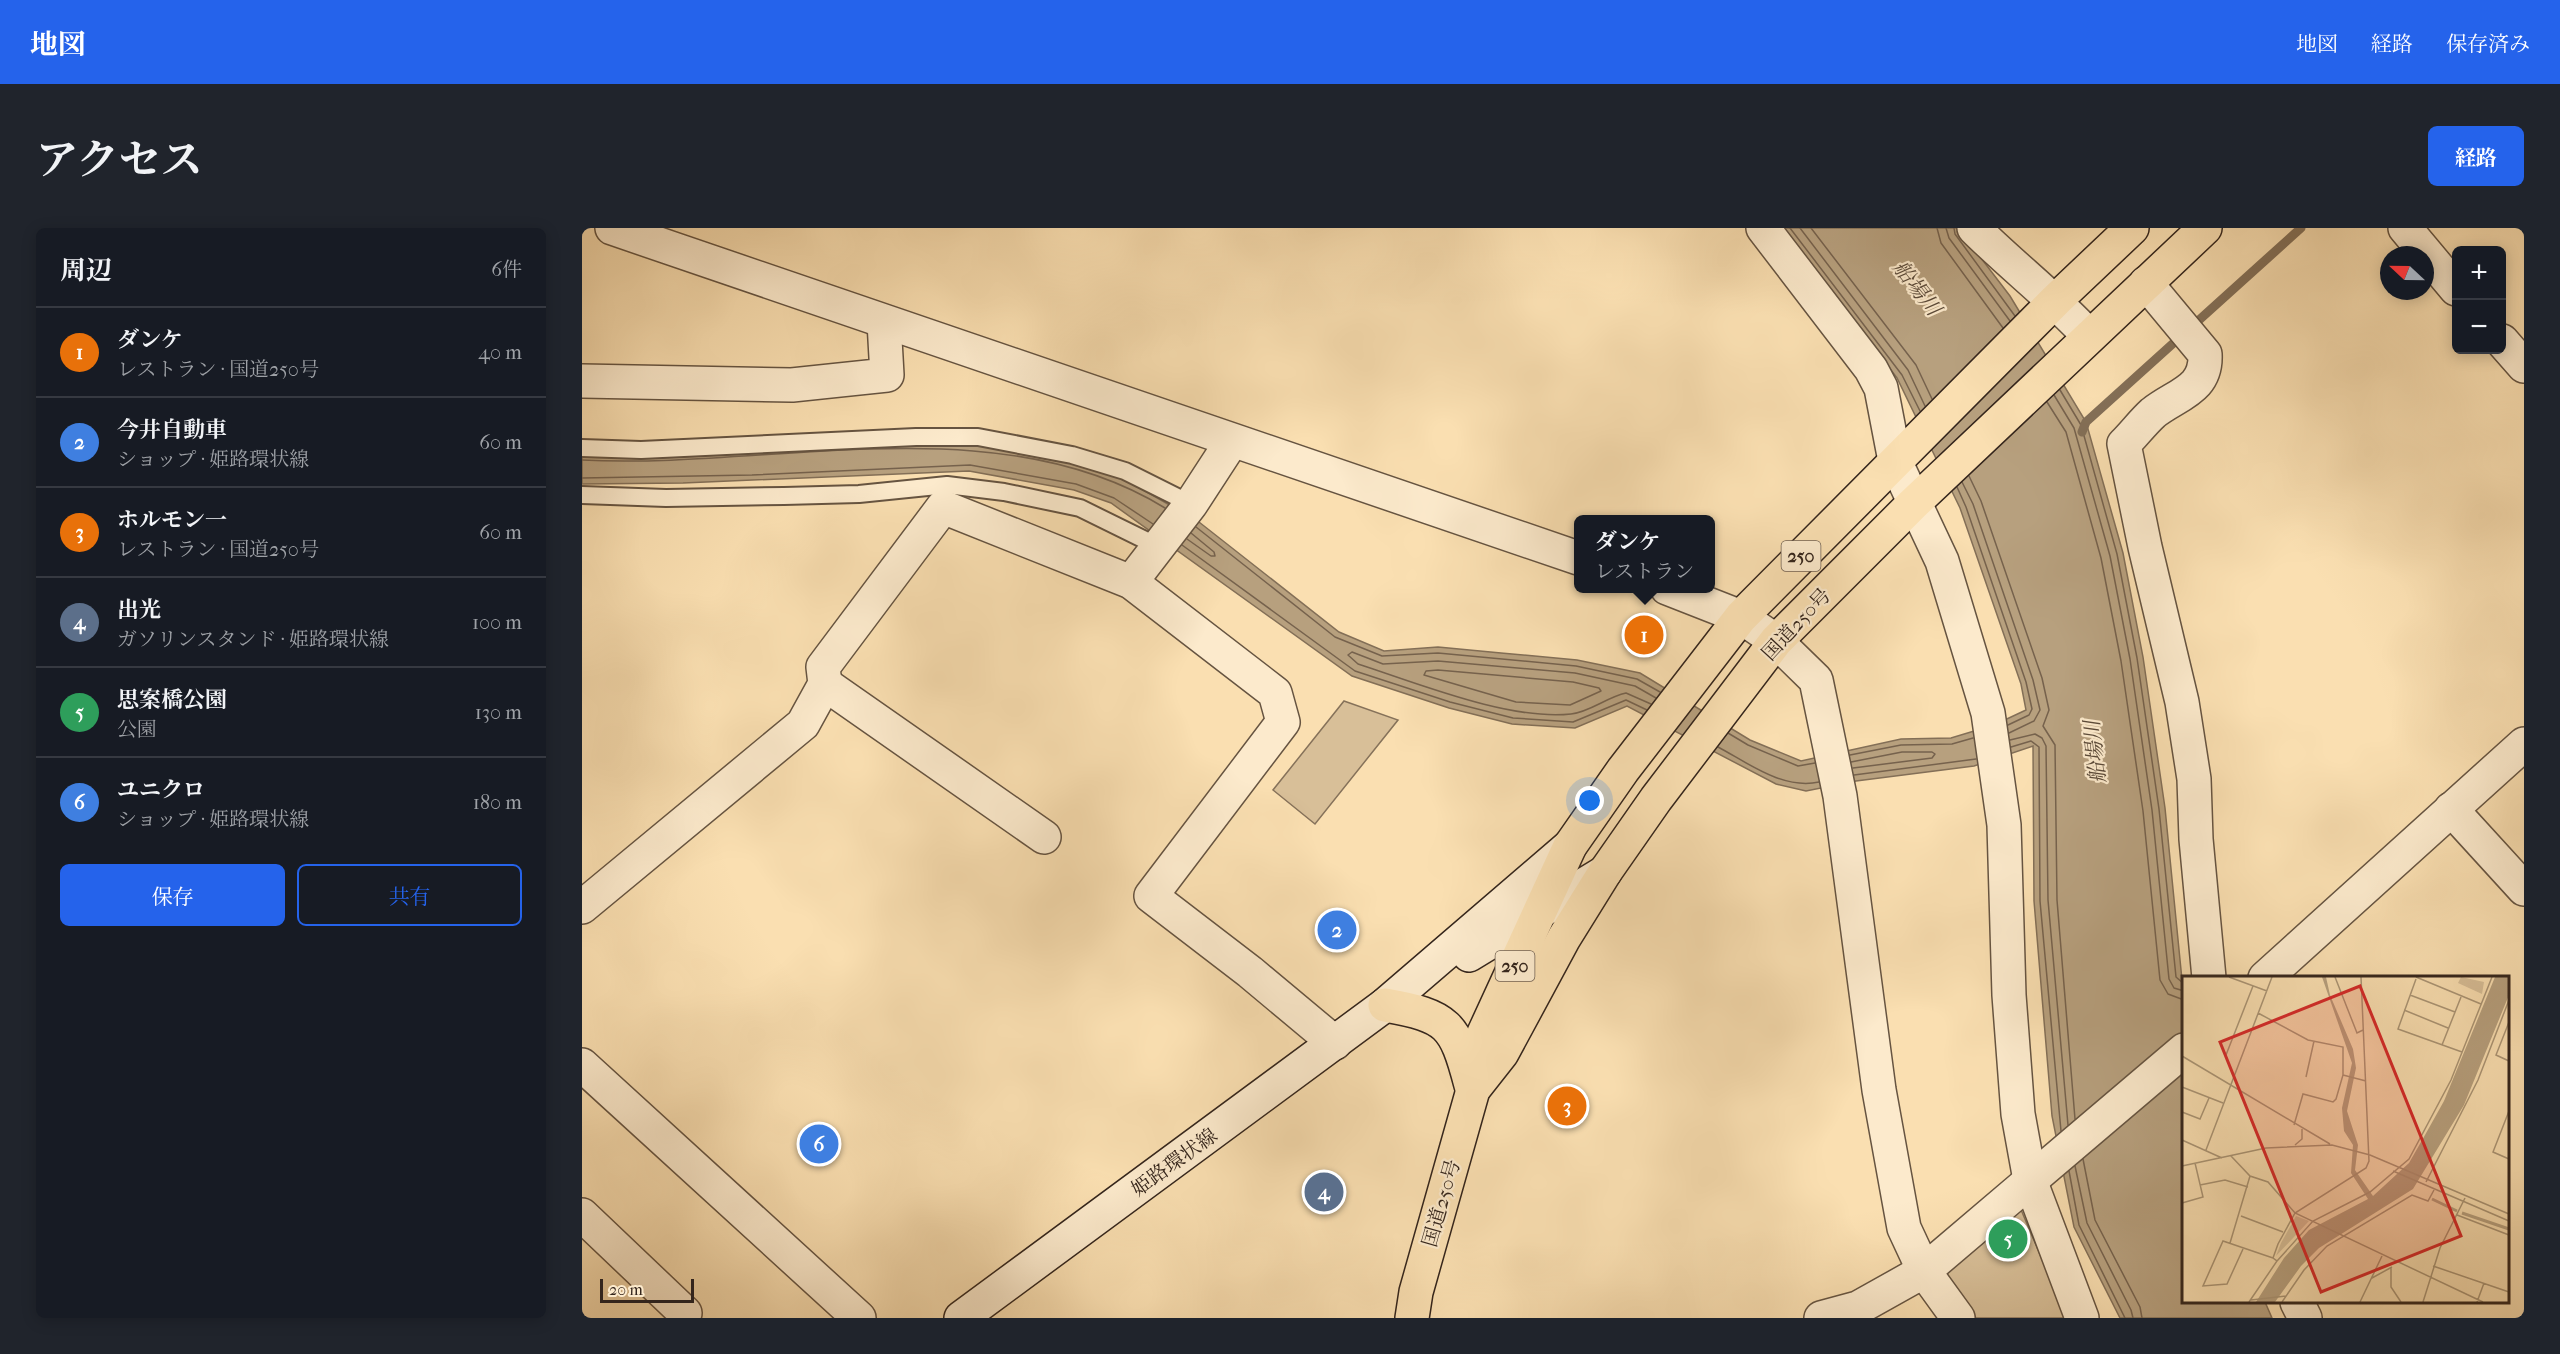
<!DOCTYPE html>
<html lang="ja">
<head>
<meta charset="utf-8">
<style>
  :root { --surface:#171b24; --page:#20242c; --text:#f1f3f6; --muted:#9ea1a6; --line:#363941; --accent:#2563eb }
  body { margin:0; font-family:"IM FELL French Canon","Noto Serif JP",serif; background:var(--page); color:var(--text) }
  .controls { position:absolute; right:18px; top:18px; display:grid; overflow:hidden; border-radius:9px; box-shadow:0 3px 15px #0003 }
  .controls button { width:54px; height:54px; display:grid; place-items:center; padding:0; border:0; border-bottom:2px solid var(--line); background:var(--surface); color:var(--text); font:30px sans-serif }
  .compass { position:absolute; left:1798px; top:18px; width:54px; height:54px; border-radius:50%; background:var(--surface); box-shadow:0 3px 15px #0003; rotate:292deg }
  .scale { position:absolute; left:18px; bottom:15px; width:94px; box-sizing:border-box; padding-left:6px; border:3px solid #34251c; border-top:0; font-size:16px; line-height:21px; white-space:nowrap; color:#34251c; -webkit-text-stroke:4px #fceacc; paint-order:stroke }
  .you { position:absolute; left:1008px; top:573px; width:21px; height:21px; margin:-15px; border:4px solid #fff; border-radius:50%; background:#1a73e8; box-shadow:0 0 0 9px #1a73e833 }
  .badge { display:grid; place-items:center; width:39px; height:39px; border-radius:50%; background:var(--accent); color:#fff; font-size:20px; font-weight:700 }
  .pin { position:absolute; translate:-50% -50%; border:3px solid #fff; box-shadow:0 2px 6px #0006 }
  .popup { position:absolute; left:992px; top:287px; width:141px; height:78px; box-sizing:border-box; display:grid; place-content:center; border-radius:9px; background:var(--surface); filter:drop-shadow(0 2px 4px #0005); font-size:20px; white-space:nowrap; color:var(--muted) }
  .popup b { font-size:22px; color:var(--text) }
  .popup::after { content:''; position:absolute; left:50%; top:100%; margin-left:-12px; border:12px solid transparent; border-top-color:var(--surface) }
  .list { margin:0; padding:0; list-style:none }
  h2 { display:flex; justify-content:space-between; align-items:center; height:78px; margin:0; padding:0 24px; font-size:26px }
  h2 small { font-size:20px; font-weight:400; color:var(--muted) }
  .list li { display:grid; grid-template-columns:39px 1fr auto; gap:18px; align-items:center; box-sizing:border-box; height:90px; padding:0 24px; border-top:2px solid var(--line) }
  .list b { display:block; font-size:22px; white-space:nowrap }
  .list p { margin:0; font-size:20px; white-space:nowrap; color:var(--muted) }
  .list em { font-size:20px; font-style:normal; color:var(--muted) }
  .actions { display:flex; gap:12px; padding:18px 24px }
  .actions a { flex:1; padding:14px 0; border:2px solid var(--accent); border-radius:9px; text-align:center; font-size:21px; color:var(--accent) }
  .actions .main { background:var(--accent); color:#fff }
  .map { position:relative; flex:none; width:1942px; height:1090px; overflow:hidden; border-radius:9px }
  header { display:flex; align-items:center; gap:36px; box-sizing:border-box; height:84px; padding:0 30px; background:var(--accent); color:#fff }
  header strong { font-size:28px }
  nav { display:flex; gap:33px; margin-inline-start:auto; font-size:21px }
  .intro { display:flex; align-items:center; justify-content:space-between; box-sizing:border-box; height:144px; padding:0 36px }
  h1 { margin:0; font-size:42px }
  .button { padding:15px 27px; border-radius:9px; background:var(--accent); color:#fff; font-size:21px; font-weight:700 }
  main { display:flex; gap:36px; padding:0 36px }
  aside { flex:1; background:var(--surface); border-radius:9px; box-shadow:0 3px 15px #0003 }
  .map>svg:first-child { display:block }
  .green { fill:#d8bf98; stroke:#86725a; stroke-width:1.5 }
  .water { fill:#b7a07e; stroke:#836f57; stroke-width:1.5 }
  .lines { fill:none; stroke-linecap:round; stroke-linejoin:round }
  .shore { stroke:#76624d; stroke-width:1.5 }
  .stream { stroke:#836f57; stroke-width:9 }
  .service-casing { stroke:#665441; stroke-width:20 }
  .minor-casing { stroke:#665441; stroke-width:36 }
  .secondary-casing { stroke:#34251c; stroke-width:36 }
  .trunk-casing { stroke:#34251c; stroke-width:36 }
  .service { stroke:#fceacc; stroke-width:16 }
  .minor { stroke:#fceacc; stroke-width:33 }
  .secondary { stroke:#fceacc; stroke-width:33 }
  .trunk { stroke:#fadfb1; stroke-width:33 }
  .labels { text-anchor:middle; stroke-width:4.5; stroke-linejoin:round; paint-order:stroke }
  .shield { fill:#fceacc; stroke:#706051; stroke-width:1.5 }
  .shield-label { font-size:18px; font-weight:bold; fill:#34251c }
  .street-label { font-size:20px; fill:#34251c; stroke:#fceacc }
  .water-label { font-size:21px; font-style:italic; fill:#5b4a39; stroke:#fceacc }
  .inset-river { fill:none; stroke:#b7a07e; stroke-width:3 }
  .inset-road { fill:none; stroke:#ab9575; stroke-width:1.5 }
  .view { fill:#d62828; fill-opacity:0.15; stroke:#d62828; stroke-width:3 }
  .inset-edge { fill:none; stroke:#34251c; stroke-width:3 }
</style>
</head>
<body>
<header>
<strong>地図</strong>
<nav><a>地図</a><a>経路</a><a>保存済み</a></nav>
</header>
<div class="intro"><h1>アクセス</h1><a class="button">経路</a></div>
<main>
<aside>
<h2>周辺<small>6件</small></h2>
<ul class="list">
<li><span class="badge" style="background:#e8710a">1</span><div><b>ダンケ</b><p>レストラン · 国道250号</p></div><em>40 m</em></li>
<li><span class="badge" style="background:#3f7fe0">2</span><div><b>今井自動車</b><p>ショップ · 姫路環状線</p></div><em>60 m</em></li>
<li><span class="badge" style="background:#e8710a">3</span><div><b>ホルモン一</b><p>レストラン · 国道250号</p></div><em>60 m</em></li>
<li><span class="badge" style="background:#5c6f8a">4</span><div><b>出光</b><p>ガソリンスタンド · 姫路環状線</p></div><em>100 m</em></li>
<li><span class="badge" style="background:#2e9e5b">5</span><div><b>思案橋公園</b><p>公園</p></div><em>130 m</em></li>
<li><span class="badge" style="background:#3f7fe0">6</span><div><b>ユニクロ</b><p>ショップ · 姫路環状線</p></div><em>180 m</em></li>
</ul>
<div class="actions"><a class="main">保存</a><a>共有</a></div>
</aside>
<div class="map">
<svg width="1942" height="1090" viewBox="0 0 1942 1090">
  <rect width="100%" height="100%" fill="#fadfb1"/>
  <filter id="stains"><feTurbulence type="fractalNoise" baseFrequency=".00333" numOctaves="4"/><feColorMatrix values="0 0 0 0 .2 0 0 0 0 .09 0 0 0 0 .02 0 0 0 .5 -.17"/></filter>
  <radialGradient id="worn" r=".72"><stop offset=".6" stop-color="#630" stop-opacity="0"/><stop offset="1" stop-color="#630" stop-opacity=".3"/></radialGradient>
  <g class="green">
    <path d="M762,473L816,492L733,596L691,562Z"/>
    <path d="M1437,977L1485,1090H1394L1364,1046Z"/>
  </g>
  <path class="water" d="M1201,0H1376L1428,68L1504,194L1541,325L1561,429L1583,580L1601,762L1602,1074H1683L1690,1090H1538L1492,999L1470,888L1452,673L1451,518L1392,538L1274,553L1224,563L1194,556L1045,478L993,500L930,496L867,480L770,448L529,275L492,262L387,243L101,255L0,256V227L249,217L404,216L496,234L537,248L617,294L757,404L802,423L856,419L919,425L995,432L1058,445L1168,512L1219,533L1319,511L1369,510L1412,497L1444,482L1439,456L1378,280L1315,150Z"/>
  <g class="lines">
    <g class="shore">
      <path d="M1208,0L1320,147L1338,183"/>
      <path d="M1218,0L1326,142L1343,178"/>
      <path d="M1229,0L1334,137L1350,171"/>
      <path d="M1355,0L1359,15L1421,100"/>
      <path d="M1364,0L1367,10L1428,93"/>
      <path d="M1372,0L1373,6L1433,88"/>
      <path d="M1478,162L1499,197L1535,326L1555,430L1577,581L1594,749L1602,756"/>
      <path d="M1472,167L1492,200L1528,328L1548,431L1570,582L1587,751L1592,760L1602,763"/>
      <path d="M1465,174L1484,204L1519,330L1539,433L1561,583L1578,752L1586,766L1602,772"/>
      <path d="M0,232C188,242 415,176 583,280"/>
      <path d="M1387,248L1399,273L1460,450L1467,482L1461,498L1473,517L1475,672L1493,891"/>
      <path d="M0,250L170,247L388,237L494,256L532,270L571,296"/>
      <path d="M1380,254L1391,276L1451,452L1458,482L1452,493L1427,505"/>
      <path d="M1375,259L1384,279L1444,454L1450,481L1447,487L1426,497"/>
      <path d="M614,299L753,409L800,428L856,425L994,438L1055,451L1078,464"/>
      <path d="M605,311L629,328H633L632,324L609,305"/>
      <path d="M600,317L773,443L868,474L931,490L991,494L1044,472L1065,482"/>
      <path d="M856,442L991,454L1017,460L1019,463L988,477L934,474L842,447L844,443Z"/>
      <path d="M1069,476L1044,465C1025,469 1008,484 989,486C928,493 835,455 776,436L766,427L770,424L801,436L856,433L993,445L1053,458L1074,470"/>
      <path d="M1146,505L1166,517L1216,538L1233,535"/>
      <path d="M1428,512L1453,506L1460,510L1464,518L1466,672L1486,897"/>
      <path d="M1136,519C1166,535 1201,562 1237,554"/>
      <path d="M1429,519L1449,513L1457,519L1458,673L1479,903"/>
      <path d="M1268,527L1319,517L1370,516L1391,510"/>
      <path d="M1269,534L1320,524H1350L1353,526L1350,530L1271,540"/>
      <path d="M1272,547L1394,531"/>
      <path d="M1501,931L1513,992L1558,1079L1560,1090"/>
      <path d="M1493,938L1505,995L1549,1082L1551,1090"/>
      <path d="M1487,943L1497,997L1543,1090"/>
    </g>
    <path class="stream" d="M1500,204L1504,194L1719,0"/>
    <defs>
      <g id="service">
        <path d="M0,220L59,222L334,209H396L490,227L543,243L609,276"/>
        <path d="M0,267L84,270L202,268L277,266L365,257L422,264L498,280L563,312"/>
      </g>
      <g id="minor">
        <path d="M30,0L996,330"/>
        <path d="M1181,0L1289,141L1299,160L1313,233L1360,333L1406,485L1422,597L1427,767L1436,886L1448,952L1500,1090"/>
        <path d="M1392,0C1429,37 1471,69 1507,108"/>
        <path d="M1823,0L1874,61"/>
        <path d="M1564,55L1623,126C1625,162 1595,166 1571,185C1561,194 1552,206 1542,216L1563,319L1600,474L1612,551L1614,611L1627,750"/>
        <path d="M1920,113L1942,138"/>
        <path d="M0,153L210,157L305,147L302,94"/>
        <path d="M549,354L609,276L650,213"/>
        <path d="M1085,360L1159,389L1194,413L1234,452L1258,568L1297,862L1322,1000L1342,1043L1376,1090"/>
        <path d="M243,456L462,609"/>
        <path d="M1869,581L1942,661"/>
        <path d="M0,679L221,496L243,456L241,439L361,279L549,354L693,465L701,494L569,668L668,744L753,815"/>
        <path d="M1683,750L1942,516"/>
        <path d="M0,837L277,1090"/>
        <path d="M0,987L103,1085"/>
        <path d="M1715,1074L1723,1090"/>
        <path d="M1239,1090L1276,1080L1342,1043L1602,822"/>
      </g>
      <g id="secondary">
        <path d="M887,727L1023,644"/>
        <path d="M379,1090L803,777L988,618"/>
      </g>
      <g id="trunk">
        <path d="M803,777C866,788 873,796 889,857"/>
        <path d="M894,858L920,825L982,710L1023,644L1074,571L1194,413L1331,276L1623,0"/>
        <path d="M830,1090L834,1064L891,862L902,805L988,618L1041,542L1159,389L1474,72L1550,0"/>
      </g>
    </defs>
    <use href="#service" class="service-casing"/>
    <use href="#minor" class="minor-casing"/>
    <use href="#secondary" class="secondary-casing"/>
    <use href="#trunk" class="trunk-casing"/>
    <use href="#service" class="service"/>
    <use href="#minor" class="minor"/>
    <use href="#secondary" class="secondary"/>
    <use href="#trunk" class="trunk"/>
  </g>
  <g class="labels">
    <g class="shield">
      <rect x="1199.5" y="313" width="39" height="30" rx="4.5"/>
      <rect x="913.5" y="723" width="39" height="30" rx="4.5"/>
    </g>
    <g class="shield-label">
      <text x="1219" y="334">250</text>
      <text x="933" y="744">250</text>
    </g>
    <g class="street-label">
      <text transform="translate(1214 396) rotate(-47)" y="7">国道250号</text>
      <text transform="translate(592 934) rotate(-36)" y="7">姫路環状線</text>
      <text transform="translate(859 975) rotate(-74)" y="7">国道250号</text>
    </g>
    <g class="water-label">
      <text transform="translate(1335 60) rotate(52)" y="7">船場川</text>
      <text transform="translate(1513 524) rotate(-96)" y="7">船場川</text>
    </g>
  </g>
  <g transform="translate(1600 748)">
    <rect width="327" height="327" fill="#fadfb1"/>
    <path d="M279,1L302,6L300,18L276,7ZM114,240L127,245L94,280L99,267Z" fill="#d8bf98"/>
    <path d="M140,1H144L148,19L171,73L174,92L165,135L176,169L173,194L191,220L227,187L243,159L262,125L313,1H327V19L282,129L231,213L137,272L119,290L93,326H74L102,282L127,254L186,223L169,197L171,169L162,155L160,132L170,87Z" fill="#b7a07e"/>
    <path class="inset-river" d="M250,223L275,235M280,237L327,253"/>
    <path class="inset-road" d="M47,1L85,15M153,1L175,57L181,54M234,1L299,28M234,3L216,53L280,76M228,19L273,36M222,34L266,52M76,37L126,64L161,71V99L154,123L151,126L121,118L112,149M327,46L314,79L327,85M260,69L279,21M44,79L71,10M0,80L148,168M161,99L184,105M124,101L132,65M0,111L41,127M327,135L311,176L327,183M0,136L18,143L27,122M0,164L40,182M113,169L120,163V153M24,174L90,1M49,180L68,200L86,206L113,237L301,326M0,190L84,172L150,169L188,179L327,238M211,195L327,245M244,206L296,104L327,24M18,209L43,204L66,211M0,227L21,221L13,187M275,239L327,259M59,240L101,256M48,267L68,200M61,273L45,308L21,310L41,265L91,282M95,285L131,245L188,216L227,183L269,104L310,1M251,290L327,316M209,292V311L219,326M190,302L210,291M69,324L104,320M67,326L95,285L91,282L96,268L113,237L184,192L187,185L179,1M100,326L122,294L145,270L230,219L246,225L252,214M178,326L200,280M241,326L258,272L283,222M295,326L302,307"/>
    <path class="view" d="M178,10L279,260L139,316L38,66Z"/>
    <rect width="327" height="327" class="inset-edge"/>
  </g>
  <rect width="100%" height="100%" filter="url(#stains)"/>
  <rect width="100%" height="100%" fill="url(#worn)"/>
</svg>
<div class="controls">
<button>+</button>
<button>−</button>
</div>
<svg class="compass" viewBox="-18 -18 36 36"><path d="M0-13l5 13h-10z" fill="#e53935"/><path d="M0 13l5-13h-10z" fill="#9ea1a6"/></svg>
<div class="scale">20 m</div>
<div class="you"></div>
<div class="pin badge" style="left:1062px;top:407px;background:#e8710a">1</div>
<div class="popup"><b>ダンケ</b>レストラン</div>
<div class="pin badge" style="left:755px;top:702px;background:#3f7fe0">2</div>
<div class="pin badge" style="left:985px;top:878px;background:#e8710a">3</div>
<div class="pin badge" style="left:742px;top:964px;background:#5c6f8a">4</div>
<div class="pin badge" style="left:1426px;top:1011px;background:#2e9e5b">5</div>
<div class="pin badge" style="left:237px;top:916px;background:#3f7fe0">6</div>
</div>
</main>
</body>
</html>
